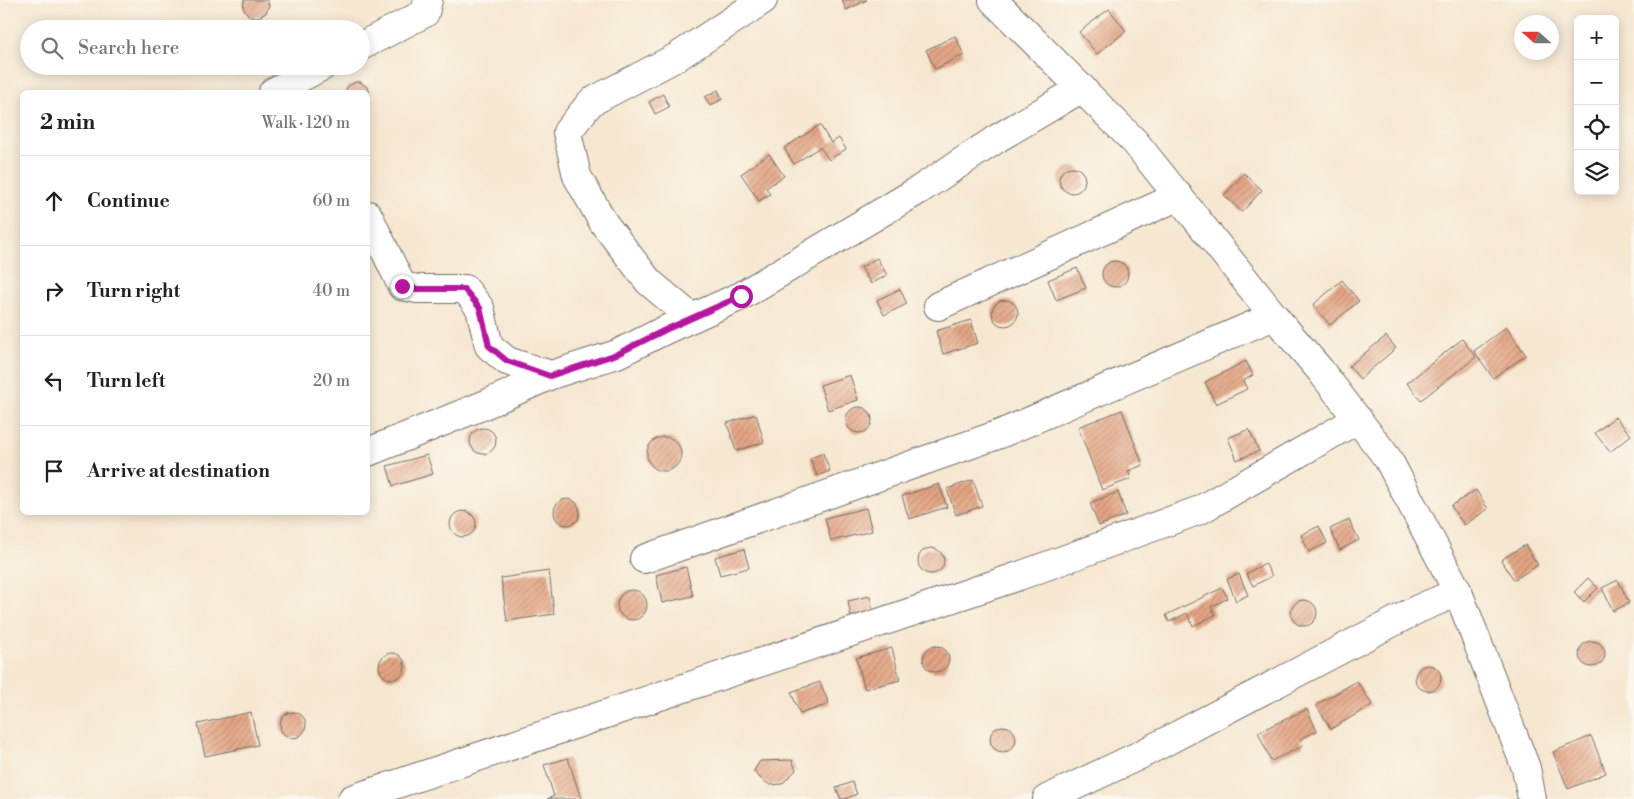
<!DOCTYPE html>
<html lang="en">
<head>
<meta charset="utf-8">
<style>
  :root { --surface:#fff; --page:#f2f2f2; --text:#202124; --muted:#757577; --line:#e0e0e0 }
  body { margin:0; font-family:"Libre Bodoni",serif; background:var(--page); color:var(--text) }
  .controls { position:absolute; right:15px; top:15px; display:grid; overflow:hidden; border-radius:8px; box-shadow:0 2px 12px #0003 }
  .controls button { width:45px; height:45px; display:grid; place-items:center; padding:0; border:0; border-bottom:1px solid var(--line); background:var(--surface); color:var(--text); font:25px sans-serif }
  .compass { position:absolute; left:1514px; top:15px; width:45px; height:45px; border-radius:50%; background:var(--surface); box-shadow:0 2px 12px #0003; rotate:291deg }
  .stop { position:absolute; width:15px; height:15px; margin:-11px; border:4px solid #b5179e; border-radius:50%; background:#fff }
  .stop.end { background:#b5179e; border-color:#fff; box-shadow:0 1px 5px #0008 }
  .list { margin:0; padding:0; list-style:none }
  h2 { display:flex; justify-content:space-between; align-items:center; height:65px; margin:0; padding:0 20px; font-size:21px }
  h2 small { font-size:16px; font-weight:400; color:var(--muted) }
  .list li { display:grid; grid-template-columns:32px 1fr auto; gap:15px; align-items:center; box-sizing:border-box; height:90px; padding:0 20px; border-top:1px solid var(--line) }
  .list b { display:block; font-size:19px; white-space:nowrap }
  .list em { font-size:16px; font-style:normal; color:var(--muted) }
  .icon { flex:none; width:28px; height:28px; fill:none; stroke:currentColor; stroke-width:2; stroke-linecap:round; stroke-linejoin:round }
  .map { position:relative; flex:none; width:1634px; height:799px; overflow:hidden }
  .search { position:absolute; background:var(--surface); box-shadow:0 2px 12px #0003; left:20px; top:20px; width:350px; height:55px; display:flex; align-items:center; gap:12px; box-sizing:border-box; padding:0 18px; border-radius:28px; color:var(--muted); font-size:19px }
  .panel { position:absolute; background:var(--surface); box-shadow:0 2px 12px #0003; left:20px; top:90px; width:350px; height:425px; border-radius:8px }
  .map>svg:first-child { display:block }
  .building { fill:url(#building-hatch) }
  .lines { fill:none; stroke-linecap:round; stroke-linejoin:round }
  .minor-casing { stroke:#726d65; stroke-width:30 }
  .minor { stroke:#fff; stroke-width:28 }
  .route { stroke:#b5179e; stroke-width:6 }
</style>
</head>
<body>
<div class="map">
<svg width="1634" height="799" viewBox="0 0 1634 799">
  <defs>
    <pattern id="building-hatch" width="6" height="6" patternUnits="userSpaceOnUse" patternTransform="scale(1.25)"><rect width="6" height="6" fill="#e5a685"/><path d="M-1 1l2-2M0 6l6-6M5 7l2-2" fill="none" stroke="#ba876d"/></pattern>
  </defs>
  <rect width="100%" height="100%" fill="#fbf7ec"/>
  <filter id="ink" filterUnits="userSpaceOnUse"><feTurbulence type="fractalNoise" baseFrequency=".02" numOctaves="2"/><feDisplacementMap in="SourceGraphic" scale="10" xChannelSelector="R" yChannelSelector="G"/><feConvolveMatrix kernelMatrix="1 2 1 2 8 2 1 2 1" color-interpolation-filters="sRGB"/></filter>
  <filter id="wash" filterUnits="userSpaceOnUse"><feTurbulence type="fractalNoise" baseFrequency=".0096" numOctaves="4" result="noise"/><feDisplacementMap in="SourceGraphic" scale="20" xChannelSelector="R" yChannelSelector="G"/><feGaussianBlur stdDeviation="1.12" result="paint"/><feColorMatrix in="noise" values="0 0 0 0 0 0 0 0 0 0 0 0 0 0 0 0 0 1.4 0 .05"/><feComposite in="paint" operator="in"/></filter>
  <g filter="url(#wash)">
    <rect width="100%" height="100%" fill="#f6e7d1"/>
    <g id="blocks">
      <g class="building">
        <path d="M244,0H267L269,5L266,13L258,17H250L243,8Z"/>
        <path d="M842,0H867L846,10Z"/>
        <path d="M1109,9L1126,31L1097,54L1079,32Z"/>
        <path d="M955,36L964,55L935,69L926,50Z"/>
        <path d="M356,82H360L367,87L370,95L368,103V92H345L348,86Z"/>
        <path d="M718,90L722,99L710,106L705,97Z"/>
        <path d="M663,94L669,107L655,114L649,102Z"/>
        <path d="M820,125L831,143L839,138L846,149L829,160L820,147L794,164L784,148Z"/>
        <path d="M769,154L784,176L766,188L770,194L759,201L741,174Z"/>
        <circle cx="1072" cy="180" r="13"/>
        <path d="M1244,173L1262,190L1242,212L1224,195Z"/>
        <path d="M877,258L887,275L871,284L861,267Z"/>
        <circle cx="1115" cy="274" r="13"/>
        <path d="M1077,268L1086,288L1056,300L1048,280Z"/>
        <path d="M1342,280L1359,301L1330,325L1313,305Z"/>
        <path d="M900,289L907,304L884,315L877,300Z"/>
        <circle cx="1005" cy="313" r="13"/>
        <path d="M971,320L978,343L943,354L936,331Z"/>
        <path d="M1506,327L1526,355L1493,378L1474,351Z"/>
        <path d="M1386,336L1396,348L1360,379L1349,366Z"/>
        <path d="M1462,339L1476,357L1421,400L1407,383Z"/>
        <path d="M1246,361L1253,375L1243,381L1247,389L1216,404L1205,382Z"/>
        <path d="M850,375L858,400L828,410L820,385Z"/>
        <circle cx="859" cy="420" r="13"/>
        <path d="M1122,410L1143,465L1128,471L1131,479L1102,490L1078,427Z"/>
        <path d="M756,414L764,442L736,451L727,423Z"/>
        <path d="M1615,417L1631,435L1610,452L1595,433Z"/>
        <circle cx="483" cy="441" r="13"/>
        <path d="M1249,429L1259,451L1237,460L1228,438Z"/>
        <circle cx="664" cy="454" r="17"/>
        <path d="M823,453L830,471L817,476L810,458Z"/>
        <path d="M427,455L433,474L393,486L387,466Z"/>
        <path d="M973,480L982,506L956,515L947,489Z"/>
        <path d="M939,484L947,507L909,519L902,496Z"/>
        <path d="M1476,490L1488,509L1464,525L1451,506Z"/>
        <path d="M1118,492L1126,515L1099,526L1090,503Z"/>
        <circle cx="567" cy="512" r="13"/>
        <path d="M866,508L872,531L831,541L825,518Z"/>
        <circle cx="463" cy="524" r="13"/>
        <path d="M1349,520L1359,540L1340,550L1330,529Z"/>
        <path d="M1319,526L1327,543L1309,552L1301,535Z"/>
        <path d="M1525,545L1538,565L1514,580L1501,560Z"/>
        <circle cx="931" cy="561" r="13"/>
        <path d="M744,549L749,568L720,575L715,557Z"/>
        <path d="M1265,563L1272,576L1253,586L1246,574Z"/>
        <path d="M686,567L693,596L662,603L656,575Z"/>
        <path d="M549,571L554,614L507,621L501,578Z"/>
        <path d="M1239,574L1248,595L1236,601L1227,579Z"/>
        <path d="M1588,578L1598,588L1584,602L1574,592Z"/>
        <path d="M1618,580L1629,603L1613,611L1602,588Z"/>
        <path d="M1222,588L1228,598L1211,607L1215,615L1193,626L1187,613L1169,622L1166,615Z"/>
        <circle cx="632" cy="605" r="15"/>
        <path d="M870,596L873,612L851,617L848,601Z"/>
        <circle cx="1304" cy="613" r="13"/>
        <circle cx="1592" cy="654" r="13"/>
        <circle cx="936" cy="659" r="13"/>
        <path d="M892,648L900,680L865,689L856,658Z"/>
        <circle cx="392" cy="666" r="13"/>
        <circle cx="1428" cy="678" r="13"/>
        <path d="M1357,681L1372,705L1331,729L1316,705Z"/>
        <path d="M820,682L829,704L800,714L791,692Z"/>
        <path d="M1307,709L1317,731L1300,739L1303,746L1271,761L1258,732Z"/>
        <path d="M251,712L258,745L205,756L198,724Z"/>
        <circle cx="293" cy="725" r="13"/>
        <circle cx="1003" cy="739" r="13"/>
        <path d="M1591,736L1606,773L1568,789L1553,752Z"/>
        <path d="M568,758L581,799H547L554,796L544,765Z"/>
        <path d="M792,760L796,770L782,784L770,785L760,778L754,771L760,761Z"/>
        <path d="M852,782L857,794L845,799H841L836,788Z"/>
      </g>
    </g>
  </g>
  <g filter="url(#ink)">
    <use href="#blocks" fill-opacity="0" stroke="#726d65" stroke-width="1"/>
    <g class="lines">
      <defs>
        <g id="minor">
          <path d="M993,0L1135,142L1274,316L1320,370L1388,459L1458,592L1526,768L1532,799"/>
          <path d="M361,46L425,13L428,0"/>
          <path d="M273,92L323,66"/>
          <path d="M368,215L402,286L417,289H465L480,308L489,346L507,361L551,375L617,354L665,330L741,296L919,190L998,138L1082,88"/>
          <path d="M938,306L1179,196"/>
          <path d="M692,318L649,282L603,222L577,176L567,132L591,102L677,57L763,0"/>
          <path d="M368,452L484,405L551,375"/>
          <path d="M644,559L1000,434L1274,316"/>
          <path d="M352,799L1019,576L1200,510L1358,419"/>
          <path d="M1047,799L1140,755L1418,609L1458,592"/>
        </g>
      </defs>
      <use href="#minor" class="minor-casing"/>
      <use href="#minor" class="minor"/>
    </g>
  </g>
  <g class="lines" filter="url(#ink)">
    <path class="route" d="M402,286L417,289H464L480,308L489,346L507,361L550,376L617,354L665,330L741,296"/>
  </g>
</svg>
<div class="controls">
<button>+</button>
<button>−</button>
<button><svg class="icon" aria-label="locate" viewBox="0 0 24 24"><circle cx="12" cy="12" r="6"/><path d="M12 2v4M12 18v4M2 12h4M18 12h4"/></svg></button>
<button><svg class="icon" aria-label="layers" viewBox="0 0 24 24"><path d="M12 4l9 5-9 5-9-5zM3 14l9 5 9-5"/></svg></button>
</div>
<svg class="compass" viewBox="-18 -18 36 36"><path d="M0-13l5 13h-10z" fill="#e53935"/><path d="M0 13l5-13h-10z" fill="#757577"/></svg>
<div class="stop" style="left:741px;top:296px"></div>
<div class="stop end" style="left:402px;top:286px"></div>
<div class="search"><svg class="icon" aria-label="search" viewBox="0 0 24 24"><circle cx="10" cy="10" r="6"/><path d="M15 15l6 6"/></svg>Search here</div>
<section class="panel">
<h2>2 min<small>Walk · 120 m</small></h2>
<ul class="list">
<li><svg class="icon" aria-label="ahead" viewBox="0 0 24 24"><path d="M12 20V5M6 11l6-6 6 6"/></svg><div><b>Continue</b></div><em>60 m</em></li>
<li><svg class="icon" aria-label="right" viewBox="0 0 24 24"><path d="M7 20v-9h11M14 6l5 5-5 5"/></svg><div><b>Turn right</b></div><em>40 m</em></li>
<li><svg class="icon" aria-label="left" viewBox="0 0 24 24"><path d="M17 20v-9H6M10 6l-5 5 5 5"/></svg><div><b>Turn left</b></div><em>20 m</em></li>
<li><svg class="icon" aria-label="arrive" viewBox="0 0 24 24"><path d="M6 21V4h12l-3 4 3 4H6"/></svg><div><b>Arrive at destination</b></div></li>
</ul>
</section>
</div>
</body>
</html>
